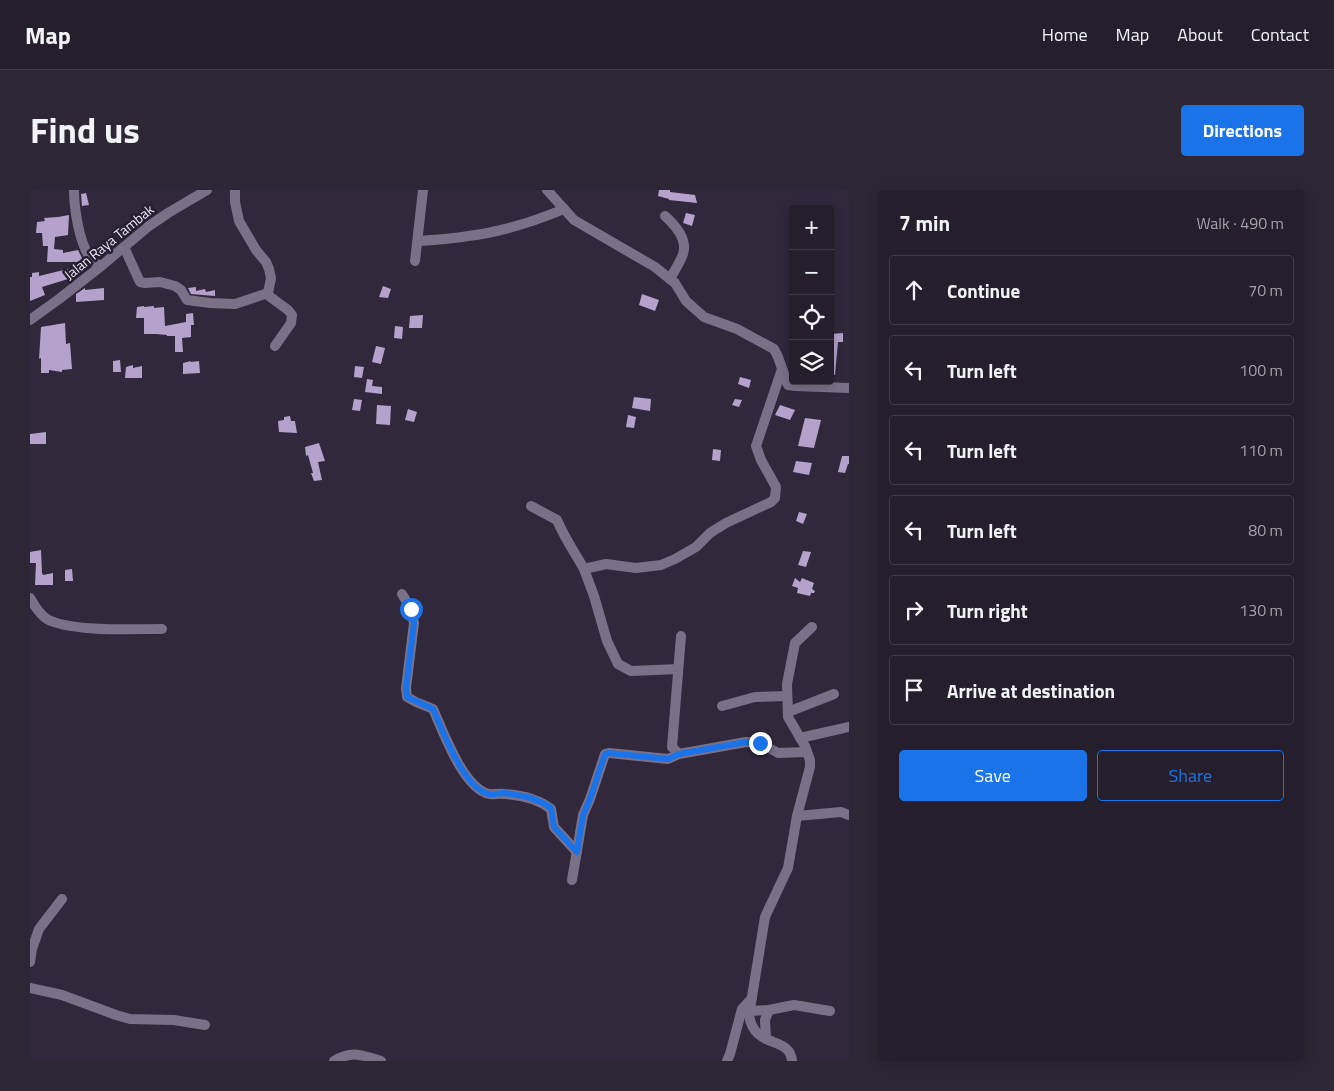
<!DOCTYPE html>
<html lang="en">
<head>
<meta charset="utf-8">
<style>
  :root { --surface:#251e2d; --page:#2d2735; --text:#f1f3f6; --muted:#a3a2aa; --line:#423c49; --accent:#1a73e8 }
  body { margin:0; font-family:"Titillium Web",sans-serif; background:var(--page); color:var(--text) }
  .controls { position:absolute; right:15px; top:15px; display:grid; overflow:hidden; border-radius:5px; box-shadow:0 2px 12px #0003 }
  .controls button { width:45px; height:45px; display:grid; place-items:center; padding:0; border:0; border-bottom:1px solid var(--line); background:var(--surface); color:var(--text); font:25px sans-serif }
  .stop { position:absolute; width:15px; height:15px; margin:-11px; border:4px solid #1a73e8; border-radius:50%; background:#fff }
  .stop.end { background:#1a73e8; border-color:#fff; box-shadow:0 1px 5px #0008 }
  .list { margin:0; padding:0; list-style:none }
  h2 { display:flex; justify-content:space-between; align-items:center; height:65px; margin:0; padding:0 20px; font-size:21px }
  h2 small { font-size:16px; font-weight:400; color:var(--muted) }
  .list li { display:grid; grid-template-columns:32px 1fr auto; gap:15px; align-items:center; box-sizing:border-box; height:70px; margin:0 10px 10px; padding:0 10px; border:1px solid var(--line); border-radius:5px }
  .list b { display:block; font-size:19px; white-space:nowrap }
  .list em { font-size:16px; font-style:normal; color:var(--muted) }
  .actions { display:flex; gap:10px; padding:15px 20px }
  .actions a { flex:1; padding:11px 0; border:1px solid var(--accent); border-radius:5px; text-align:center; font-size:18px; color:var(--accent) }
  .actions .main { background:var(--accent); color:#fff }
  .icon { flex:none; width:28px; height:28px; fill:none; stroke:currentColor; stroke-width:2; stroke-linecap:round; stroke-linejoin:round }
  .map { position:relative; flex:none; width:819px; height:871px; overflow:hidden; border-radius:5px }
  header { display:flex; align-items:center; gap:30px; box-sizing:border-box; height:70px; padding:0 25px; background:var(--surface); border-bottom:1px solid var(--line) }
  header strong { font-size:24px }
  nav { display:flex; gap:28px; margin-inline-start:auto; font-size:18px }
  .intro { display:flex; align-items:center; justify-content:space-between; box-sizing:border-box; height:120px; padding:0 30px }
  h1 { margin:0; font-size:35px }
  .button { padding:12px 22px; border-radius:5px; background:var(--accent); color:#fff; font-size:18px; font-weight:700 }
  main { display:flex; gap:30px; padding:0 30px }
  aside { flex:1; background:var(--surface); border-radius:5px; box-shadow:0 2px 12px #0003 }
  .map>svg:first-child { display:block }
  .building { fill:#b4a2cc }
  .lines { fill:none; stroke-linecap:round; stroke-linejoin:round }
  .minor { stroke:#7a7088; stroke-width:10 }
  .route { stroke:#1a73e8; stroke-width:6 }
  .labels { text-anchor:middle; stroke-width:5; stroke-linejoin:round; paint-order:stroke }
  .street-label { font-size:14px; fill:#f1ecf9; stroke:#271f32 }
</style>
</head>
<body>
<header>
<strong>Map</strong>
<nav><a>Home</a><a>Map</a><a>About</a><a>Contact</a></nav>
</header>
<div class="intro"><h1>Find us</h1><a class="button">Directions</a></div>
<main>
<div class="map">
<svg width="819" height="871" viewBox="0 0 819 871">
  <rect width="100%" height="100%" fill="#31283c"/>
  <g class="building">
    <path d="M629,0H640V2L665,5L667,13L639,10V9L628,6Z"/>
    <path d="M56,3L59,15L52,16L51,4Z"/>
    <path d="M656,23L665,25L662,36L653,33Z"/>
    <path d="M39,25L38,45L25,47L24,59L33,60V63L48,60L52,68V72H17L18,56H13L12,43H6L7,32L15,31L14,28L28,27Z"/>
    <path d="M46,77V86L37,87L38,89L12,97L15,105L0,111V87H2V83L9,82V86Z"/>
    <path d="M353,96L361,99L358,108L349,107Z"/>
    <path d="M166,97V101L175,99L176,102L185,100V106L161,104L158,98Z"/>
    <path d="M55,98V100L74,98V110L46,112V104Z"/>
    <path d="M612,104L629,110L625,121L609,115Z"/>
    <path d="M114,116V117L124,116V118L134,117L135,136L156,132V124L163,123L164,135H161V147L152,148L153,162H145V146H137V145L126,144H114V128H106L107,117Z"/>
    <path d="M393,125L392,138H379L380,126Z"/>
    <path d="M35,133L36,154L40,153L42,179L32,180V182L19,180V183H11V168L9,169L11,137Z"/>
    <path d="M365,136L373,137L372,149L364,148Z"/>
    <path d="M813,143V152H808L805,185H800V144Z"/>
    <path d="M346,156L355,158L351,174L342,172Z"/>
    <path d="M90,170L91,182H83V171Z"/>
    <path d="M161,171V172L169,171L170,183L153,184V173Z"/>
    <path d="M103,175V178L112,176V188H95L96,177Z"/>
    <path d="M325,176L334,177L332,188L324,187Z"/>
    <path d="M710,187L721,190L719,198L708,194Z"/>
    <path d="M337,189L343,190L342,196L352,197V204L335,202Z"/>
    <path d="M604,207L621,209L620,221L602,218Z"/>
    <path d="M324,209L332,210L330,221L322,220Z"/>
    <path d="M705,209L712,210L709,217L702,215Z"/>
    <path d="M347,215L361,216L360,235L346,234Z"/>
    <path d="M750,215L765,220L760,230L745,225Z"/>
    <path d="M378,219L387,222L384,232L375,230Z"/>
    <path d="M598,225L606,227L604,238L596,237Z"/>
    <path d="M260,226L261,231H265L267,243L249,242L248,231L254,230V227Z"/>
    <path d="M775,228L791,230L784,258L768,256Z"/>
    <path d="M16,242V254H0V244Z"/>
    <path d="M289,253L295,271L288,272L292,290L284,291L281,283H283L278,265L276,266L275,257Z"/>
    <path d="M683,259L691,260L690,271L682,270Z"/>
    <path d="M812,266H819V274H818L815,283L808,282Z"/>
    <path d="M766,271L782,273L779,285L763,282Z"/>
    <path d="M769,322L777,324L773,334L766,331Z"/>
    <path d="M11,360L12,383L13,385L23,383V395H5L6,373H0V362Z"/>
    <path d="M773,361L781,362L776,377L768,375Z"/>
    <path d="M42,379L43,391H35V380Z"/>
    <path d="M765,388L770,392L772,388L784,393L782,399L785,401L784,403H781L780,406L767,403L768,398L762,396Z"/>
  </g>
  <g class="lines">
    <g class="minor">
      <path d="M44,0C44,18 49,51 59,66C61,70 67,74 70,77"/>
      <path d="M205,0V12L209,31L226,60L236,72L239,79L241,88L238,103L239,106L258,120L262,125L261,133L245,156"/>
      <path d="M517,0L544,30L625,77L645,93L656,111L674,127L707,139L744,159L748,167L758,195L765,196L819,198"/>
      <path d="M635,26C645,35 658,49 653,64C650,73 644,81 640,89"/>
      <path d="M388,51C404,50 421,49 438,46C471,42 503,32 534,19"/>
      <path d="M94,57L110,92L115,93L130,92L145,96L151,100L157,110L180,113L205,114L238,103"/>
      <path d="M385,71L393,0"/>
      <path d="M0,130L29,109L70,77L119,36L138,23L177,0"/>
      <path d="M501,316L527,330C534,347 545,363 554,379L576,374L606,378L631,375L645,369L666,357L680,343L696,333L741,312L745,308L746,297L731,270L726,256L752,179"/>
      <path d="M554,379L564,406L577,451L588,474L601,481L648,479"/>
      <path d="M372,404L381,419L384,433L376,498L377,507L386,512L403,519C413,541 433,598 459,604C463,605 469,603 474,604C491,605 507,608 521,619L524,637L547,662"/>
      <path d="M0,408C4,415 10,425 17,429C39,442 104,439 132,439"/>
      <path d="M692,516L725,507L757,506"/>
      <path d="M758,522L804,504"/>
      <path d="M770,548L819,537"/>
      <path d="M649,564L642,557L651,446"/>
      <path d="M767,626L811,622L819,625"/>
      <path d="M542,690L553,625L560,609L575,564L579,563L638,569L649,564L716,552L730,553L748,563L777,562"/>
      <path d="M0,772L2,759L9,739L32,709"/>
      <path d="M0,798L32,805L86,825L100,829L144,830L175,835"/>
      <path d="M720,821L739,820L764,815L800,821"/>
      <path d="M736,849L735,830L739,820"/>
      <path d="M304,871C322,860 332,865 351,871"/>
      <path d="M697,871L700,864L712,819L722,808"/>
      <path d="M762,871C760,845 724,860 719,825L735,727L758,678L767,626L780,577V570L775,556L758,527L757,494L765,453L782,437"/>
    </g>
  </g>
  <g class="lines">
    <path class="route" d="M381,419L384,433L376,498L377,507L403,519C413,541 433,598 459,604C463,605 469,603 474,603C491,605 507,608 521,618L524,637L547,662L553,625L560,609L575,564L579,563L638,569L649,564L716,552L730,553"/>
  </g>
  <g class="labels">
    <g class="street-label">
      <text transform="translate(79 52) rotate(-39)" y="5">Jalan Raya Tambak</text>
    </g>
  </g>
</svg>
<div class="controls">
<button>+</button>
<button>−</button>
<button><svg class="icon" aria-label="locate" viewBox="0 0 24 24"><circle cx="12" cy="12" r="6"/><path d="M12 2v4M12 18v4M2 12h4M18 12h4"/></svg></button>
<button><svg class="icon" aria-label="layers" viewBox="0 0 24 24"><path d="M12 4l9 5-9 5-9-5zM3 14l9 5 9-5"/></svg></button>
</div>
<div class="stop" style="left:381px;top:419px"></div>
<div class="stop end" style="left:730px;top:553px"></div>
</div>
<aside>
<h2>7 min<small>Walk · 490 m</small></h2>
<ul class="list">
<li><svg class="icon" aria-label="ahead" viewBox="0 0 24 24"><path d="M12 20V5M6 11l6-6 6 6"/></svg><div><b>Continue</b></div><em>70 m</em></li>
<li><svg class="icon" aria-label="left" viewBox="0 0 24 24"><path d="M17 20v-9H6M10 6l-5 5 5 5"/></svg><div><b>Turn left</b></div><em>100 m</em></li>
<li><svg class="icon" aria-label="left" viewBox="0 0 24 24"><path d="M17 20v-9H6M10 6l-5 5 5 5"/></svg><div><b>Turn left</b></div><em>110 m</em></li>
<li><svg class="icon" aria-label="left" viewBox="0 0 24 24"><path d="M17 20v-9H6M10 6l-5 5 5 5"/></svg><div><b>Turn left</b></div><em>80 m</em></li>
<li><svg class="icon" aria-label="right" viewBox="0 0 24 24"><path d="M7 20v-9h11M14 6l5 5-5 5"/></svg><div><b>Turn right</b></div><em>130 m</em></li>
<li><svg class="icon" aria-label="arrive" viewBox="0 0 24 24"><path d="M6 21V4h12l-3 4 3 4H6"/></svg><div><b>Arrive at destination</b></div></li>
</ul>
<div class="actions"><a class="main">Save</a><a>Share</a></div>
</aside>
</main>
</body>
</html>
